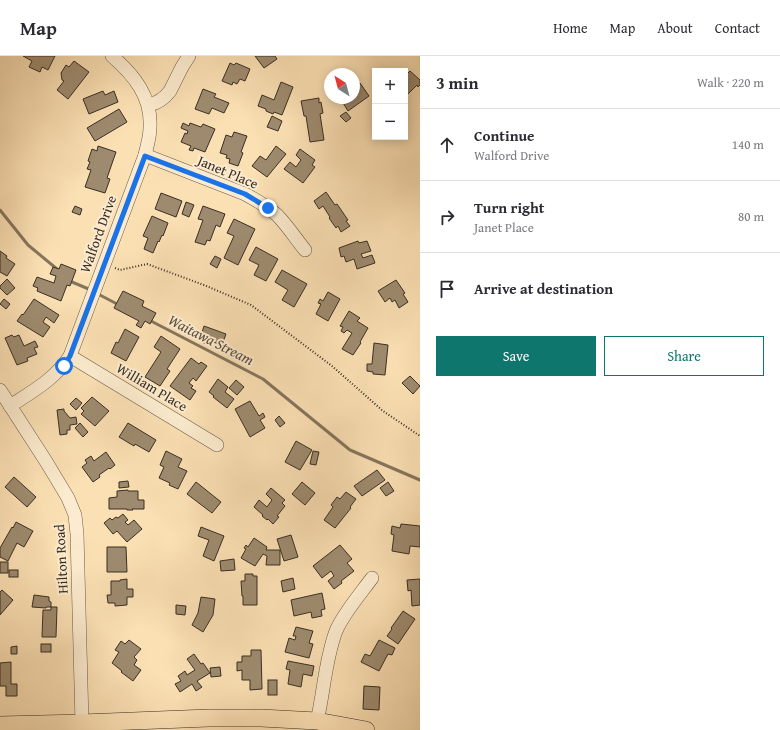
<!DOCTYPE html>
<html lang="en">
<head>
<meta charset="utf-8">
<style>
  :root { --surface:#fff; --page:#f2f2f3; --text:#2b2b33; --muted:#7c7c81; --line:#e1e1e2; --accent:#0f766e }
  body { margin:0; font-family:"Gentium Book Plus",serif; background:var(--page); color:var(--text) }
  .controls { position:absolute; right:12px; top:12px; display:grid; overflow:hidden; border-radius:0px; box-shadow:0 2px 10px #0003 }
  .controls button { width:36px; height:36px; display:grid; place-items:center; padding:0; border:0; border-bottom:1px solid var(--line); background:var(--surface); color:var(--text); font:20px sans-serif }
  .compass { position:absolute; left:324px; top:12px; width:36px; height:36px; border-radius:50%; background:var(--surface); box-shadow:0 2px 10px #0003; rotate:324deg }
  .stop { position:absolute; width:12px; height:12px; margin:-9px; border:3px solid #1a73e8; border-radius:50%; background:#fff }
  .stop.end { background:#1a73e8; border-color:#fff; box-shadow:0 1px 4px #0008 }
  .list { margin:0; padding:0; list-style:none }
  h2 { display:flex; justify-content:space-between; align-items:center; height:52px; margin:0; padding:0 16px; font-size:17px }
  h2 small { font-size:13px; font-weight:400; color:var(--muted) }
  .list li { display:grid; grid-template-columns:26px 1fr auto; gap:12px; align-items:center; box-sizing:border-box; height:72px; padding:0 16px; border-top:1px solid var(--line) }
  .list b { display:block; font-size:15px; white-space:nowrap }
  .list p { margin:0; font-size:13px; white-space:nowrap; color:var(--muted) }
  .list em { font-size:13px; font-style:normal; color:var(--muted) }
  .actions { display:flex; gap:8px; padding:12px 16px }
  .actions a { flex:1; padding:9px 0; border:1px solid var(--accent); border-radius:0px; text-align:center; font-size:14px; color:var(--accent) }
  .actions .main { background:var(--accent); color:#fff }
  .icon { flex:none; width:22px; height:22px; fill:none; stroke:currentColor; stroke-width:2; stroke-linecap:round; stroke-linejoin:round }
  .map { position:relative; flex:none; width:420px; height:674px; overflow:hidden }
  header { display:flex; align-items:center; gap:24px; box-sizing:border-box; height:56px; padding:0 20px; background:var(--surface); border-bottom:1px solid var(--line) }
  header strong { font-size:19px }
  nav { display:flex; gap:22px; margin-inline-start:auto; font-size:14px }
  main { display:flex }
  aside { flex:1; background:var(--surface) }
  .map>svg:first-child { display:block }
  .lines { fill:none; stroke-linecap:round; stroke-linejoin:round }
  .stream { stroke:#86755d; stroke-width:3 }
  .building { fill:#9e8b6f; stroke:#392f25 }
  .minor-casing { stroke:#6a5b49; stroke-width:14 }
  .major-casing { stroke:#392f25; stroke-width:18 }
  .path { stroke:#392f25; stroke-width:2; stroke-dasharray:1 2; stroke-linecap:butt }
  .minor { stroke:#fcebce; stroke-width:13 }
  .major { stroke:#fbe0b4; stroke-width:17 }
  .route { stroke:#1a73e8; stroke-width:5 }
  .labels { text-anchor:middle; stroke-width:4; stroke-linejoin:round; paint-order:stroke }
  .street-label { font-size:14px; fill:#392f25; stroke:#fcebce }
  .water-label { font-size:15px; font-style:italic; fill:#594c3c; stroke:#fcebce }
</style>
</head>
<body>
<header>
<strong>Map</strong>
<nav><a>Home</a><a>Map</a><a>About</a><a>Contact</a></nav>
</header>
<main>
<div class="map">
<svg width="420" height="674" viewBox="0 0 420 674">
  <rect width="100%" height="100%" fill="#fbe0b4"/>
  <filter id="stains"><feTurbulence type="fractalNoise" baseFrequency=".005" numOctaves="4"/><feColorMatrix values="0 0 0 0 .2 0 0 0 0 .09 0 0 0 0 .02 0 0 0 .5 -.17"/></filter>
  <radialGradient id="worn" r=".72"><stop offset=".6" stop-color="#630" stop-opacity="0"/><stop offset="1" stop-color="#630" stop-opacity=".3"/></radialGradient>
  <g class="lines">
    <g class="stream">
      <path d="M0,154L28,189L57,213"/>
      <path d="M69,223L72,226L91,234"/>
      <path d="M98,238L119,249"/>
      <path d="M149,264L263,323L350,394L420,424"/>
    </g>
  </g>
  <g class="building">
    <path d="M23,0H55L48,14L42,11L40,16L29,11L32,5Z"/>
    <path d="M255,0H275L277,3L264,12Z"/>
    <path d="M74,5L89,16L68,43L57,34L64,25L62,24L61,17L66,9L69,11Z"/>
    <path d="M230,7L234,9L236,7L250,13L245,25L240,23L237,28L233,26L232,29L222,25Z"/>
    <path d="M410,15L420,24V29L418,31L417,29L405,41V18L406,19Z"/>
    <path d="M281,26L293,31L282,59L274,56L273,58L266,55V53L258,50L262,39L274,44Z"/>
    <path d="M360,27L369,40L348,55L342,45L339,47L335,42H354V31Z"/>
    <path d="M203,33L216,38L214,41L229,47L224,57L212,52L209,58L195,53Z"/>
    <path d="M103,35L105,39L114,35L118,46L89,58L83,43Z"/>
    <path d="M319,42V47L321,46L323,57L320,58L324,84L310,86L306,60H304L301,45Z"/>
    <path d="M119,53L127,66L95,85L87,72Z"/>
    <path d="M346,56L351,62L346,66L340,60Z"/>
    <path d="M272,60L282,65L278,75L267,71Z"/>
    <path d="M183,67L189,70L190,67L201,71L203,68L215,73L205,96L194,92L193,95L189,94L191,90L181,86L185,77L187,78L188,75L181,72Z"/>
    <path d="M234,76L247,80L241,96L243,97L238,110L229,107L230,103L226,102L227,99L220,97L226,79L232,81Z"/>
    <path d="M98,90L116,96L107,122L110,123L105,137L85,131L91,114L87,113L90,106L88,105L92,93L97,95Z"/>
    <path d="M276,90L286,98L267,121L252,110L260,100L266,104Z"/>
    <path d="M300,93L315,104L312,109L315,111L303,127L284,113L290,106L296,111L301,104L296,99Z"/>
    <path d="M326,136L335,149L337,148L348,164L346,165L350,170L341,176L338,170L336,172L329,162L330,161L323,150L319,153L314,145Z"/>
    <path d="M161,137L182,145L176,161L155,153Z"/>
    <path d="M186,146L194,149L189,161L182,158Z"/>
    <path d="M75,150L82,153L80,159L72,156Z"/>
    <path d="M203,150L225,158L220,171L216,169L210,185L207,184L205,189L195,186L203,164L198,163Z"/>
    <path d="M152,160L168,167L163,180L162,179L159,186L158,185L153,197L144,193L148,182L143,180Z"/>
    <path d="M234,163L255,173L238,209L224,202L234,180L227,177Z"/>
    <path d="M358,185L359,187L367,185L371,195L361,198L363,202L372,199L375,207L357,213L354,203L346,206L344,200L341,201L339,192Z"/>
    <path d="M256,191L278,203L266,225L254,219L259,209L249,204Z"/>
    <path d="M0,195L7,200L6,202L15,208L7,220L0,216Z"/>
    <path d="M215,200L221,203L217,212L210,208Z"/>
    <path d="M61,208L76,214L70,230L67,229L61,245L37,235L38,232L33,230L37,221L54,227L56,220L50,218L53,211L59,213Z"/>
    <path d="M282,214L307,228L294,251L282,244L288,234L275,226Z"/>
    <path d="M7,223L15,232L7,239L0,232V230Z"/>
    <path d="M396,224L405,237L403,238L408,246L399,252L395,244L392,246L390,242L385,246L378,235Z"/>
    <path d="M123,235L144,245L142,250L156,257L150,268L145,265L141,272L136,269L139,265L114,252Z"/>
    <path d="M328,236L340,243L328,265L316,258L321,248L318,247L320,243L323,245Z"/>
    <path d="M4,243L10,248L6,253L0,248Z"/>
    <path d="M34,243L59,259L54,267L46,261L43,266L50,271L43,281L17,265L22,258L23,259Z"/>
    <path d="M349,255L360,262L357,265L368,272L360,286L361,287L353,299L342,293L352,277L347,274L344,277L341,275L343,271L340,270Z"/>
    <path d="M204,270L226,278L222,289L210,285L208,289L202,286L203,284L200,283Z"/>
    <path d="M125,273L139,281L126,305L111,297L116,286L118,287Z"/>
    <path d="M12,279L14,281L19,279L24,290L35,285L38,291L34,292L37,298L27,302L28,305L17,309L5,282Z"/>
    <path d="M161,280L180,293L167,313L170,315L160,330L145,321L161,296L154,291Z"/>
    <path d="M374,287L388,289L385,319L373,318V316L367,315V308H372Z"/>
    <path d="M191,302L199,308L201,306L207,310L196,325L193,322L189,327L193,330L191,332L196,335L190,344L170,330Z"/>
    <path d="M410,320L420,330L413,338L402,327Z"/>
    <path d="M218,323L228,331L225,336L234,343L227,352L213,341L214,340L209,336Z"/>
    <path d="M236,324L244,331L237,339L229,332Z"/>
    <path d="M92,341L109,355L95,370L81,358L84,355L81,352Z"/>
    <path d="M76,342L82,347L76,354L70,348Z"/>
    <path d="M250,345L259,360L263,357L265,361L260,364L265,372L250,381L235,353Z"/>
    <path d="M64,353V355L70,362L76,361L77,368L70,369V374H67V378L60,379L57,354Z"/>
    <path d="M279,360L285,367L280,371L275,364Z"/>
    <path d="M80,367L88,376L83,381L75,372Z"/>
    <path d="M128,367L156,384L149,396L135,388L134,390L119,381Z"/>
    <path d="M296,385L312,394L300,414L285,406Z"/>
    <path d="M166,395L182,403L178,411L187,415L178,433L169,429L170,427L159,422L164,411L160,409Z"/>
    <path d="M313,395L319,396L316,409L310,408Z"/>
    <path d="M106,396L115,409L110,413L109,412L99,419L100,421L93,426L82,411L87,407L85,404L91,400L94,405Z"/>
    <path d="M377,414L385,424L362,440L354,430Z"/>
    <path d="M14,421L36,441L27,451L5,431Z"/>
    <path d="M128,425L129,431L119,432V426Z"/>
    <path d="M196,426L221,446L212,457L187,438Z"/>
    <path d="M302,426L315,437L305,449L292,438Z"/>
    <path d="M388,426L394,435L386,440L380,432Z"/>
    <path d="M271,432L285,444L282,447L285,450L277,460L279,461L273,468L268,463L267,464L262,460L263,459L254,451L259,444L267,451L272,444L266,438Z"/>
    <path d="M128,434V435H138V444H144V453H132L133,454H127V453H109V442L117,441V435Z"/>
    <path d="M346,436L356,443L350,451L351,452L335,472L324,464L333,451L331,449L337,441L340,443Z"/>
    <path d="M123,458L128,464L125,466L128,469L134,464L142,473L127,486L117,475L113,478L104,467L110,462L112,464L116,461L118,462Z"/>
    <path d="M16,466L33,475L24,491L17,487L8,505L0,501V492L12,471L13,472Z"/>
    <path d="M401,468L420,470V491L410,490L409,498L392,495L394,479L391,478L392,470L400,472Z"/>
    <path d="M201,471L224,480L214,505L203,500L209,484L198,480Z"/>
    <path d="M291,479L298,501L284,505L277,483Z"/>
    <path d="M254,482L267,491L266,494H280V509H266L267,500L263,498L255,510L241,502L246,493L244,492L246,489L248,491Z"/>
    <path d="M340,489L352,503L347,507L354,515L341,525L342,527L334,533L328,525L334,520L331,515L322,522L313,510Z"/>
    <path d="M107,491H126L127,516H107Z"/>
    <path d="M234,503L235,514L221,515L220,505Z"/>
    <rect x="0" y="506" width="8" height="11"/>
    <rect x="9" y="514" width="9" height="7"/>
    <path d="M245,518H253V520H257V549H243V540H242L241,525H245Z"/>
    <path d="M293,522L295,533L283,536L281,525Z"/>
    <path d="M127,523V533H133V541H127V549L115,550V547H108L107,539H111V525H120V524Z"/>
    <path d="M420,523V549L412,550L411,534L408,535L407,524Z"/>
    <path d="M2,534L13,544L0,559V536Z"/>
    <path d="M322,537L325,553L321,554L322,560L312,562L311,556L294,560L291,544Z"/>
    <path d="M34,539L49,541V545L51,546V551H46V552L32,551Z"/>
    <path d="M201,541L215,543L213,559L203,576L192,569L198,557Z"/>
    <path d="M176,549L186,550L185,559L176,558Z"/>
    <path d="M51,551H57L56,581H42L43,554H51Z"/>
    <path d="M403,555L415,563L398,588L387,580L392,573L391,572Z"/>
    <path d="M296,571L313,575L309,587L313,588L309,602L285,596L289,582L295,584L296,580H293Z"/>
    <path d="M129,584L141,593L134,601L137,604L134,609L141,614L133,625L121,616L122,615L112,607L119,596L115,594L121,585L125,588Z"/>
    <path d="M379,584L395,592L392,599L388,598L379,615L361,606L365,598L370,600Z"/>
    <rect x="41" y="588" width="10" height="8"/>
    <path d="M17,590V598H11V591Z"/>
    <path d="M251,594H261L262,633L250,634V624H242V614L237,615V606H242V600H251Z"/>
    <path d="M194,598L201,608L203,607L210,617L197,625L202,631L196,635L192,628L180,636L175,628L181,625L178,620L185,615L187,619L195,614L187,603Z"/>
    <path d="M288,605L314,610L312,620L303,618L301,631L288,628L290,614L286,613Z"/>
    <path d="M11,606V628H17V640H6V630H0V607Z"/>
    <path d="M220,611L221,620L211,621L210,612Z"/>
    <rect x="268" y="624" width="9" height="15"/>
    <path d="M364,630L380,631L379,654L363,653Z"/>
  </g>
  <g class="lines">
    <defs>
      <g id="minor">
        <path d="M149,49C158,47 164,43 170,35L182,11L189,0"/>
        <path d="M145,99L245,138C256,144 267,150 277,159C287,169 296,183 305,194"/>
        <path d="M70,300L217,389"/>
        <path d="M0,334L47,407L68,442L75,459L77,478L82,667"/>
        <path d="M10,350C33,335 55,323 70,300L145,99C147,90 150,81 150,72C152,41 134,19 112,0"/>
        <path d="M317,665C324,636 325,604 336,575C343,558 361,537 372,522"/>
      </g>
      <path id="major" d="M0,669L82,667L209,662H261L317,665L366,674"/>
    </defs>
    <use href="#minor" class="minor-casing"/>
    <use href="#major" class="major-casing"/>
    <path class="path" d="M115,212L120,214L147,208L204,229L251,249L332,310L383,355L420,380"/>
    <use href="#minor" class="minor"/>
    <use href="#major" class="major"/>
  </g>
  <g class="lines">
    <path class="route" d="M64,310L70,300L145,100L245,138L268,152"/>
  </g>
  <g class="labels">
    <g class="street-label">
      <text transform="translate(228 116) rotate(23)" y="5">Janet Place</text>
      <text transform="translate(98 178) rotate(-70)" y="5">Walford Drive</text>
      <text transform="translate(152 331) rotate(31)" y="5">William Place</text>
      <text transform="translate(61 503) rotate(-93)" y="5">Hilton Road</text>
    </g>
    <g class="water-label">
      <text transform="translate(211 284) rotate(27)" y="5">Waitawa Stream</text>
    </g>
  </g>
  <rect width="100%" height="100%" filter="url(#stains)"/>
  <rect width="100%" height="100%" fill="url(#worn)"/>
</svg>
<div class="controls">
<button>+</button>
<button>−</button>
</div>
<svg class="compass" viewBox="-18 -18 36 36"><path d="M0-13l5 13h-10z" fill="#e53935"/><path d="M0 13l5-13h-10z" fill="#7c7c81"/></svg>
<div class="stop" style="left:64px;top:310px"></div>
<div class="stop end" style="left:268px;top:152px"></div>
</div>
<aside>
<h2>3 min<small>Walk · 220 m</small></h2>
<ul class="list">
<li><svg class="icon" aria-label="ahead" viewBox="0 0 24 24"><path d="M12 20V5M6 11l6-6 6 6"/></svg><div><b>Continue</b><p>Walford Drive</p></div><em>140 m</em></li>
<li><svg class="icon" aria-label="right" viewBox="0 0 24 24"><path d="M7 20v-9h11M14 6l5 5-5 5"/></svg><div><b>Turn right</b><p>Janet Place</p></div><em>80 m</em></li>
<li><svg class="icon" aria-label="arrive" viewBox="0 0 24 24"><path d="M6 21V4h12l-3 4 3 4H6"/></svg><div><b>Arrive at destination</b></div></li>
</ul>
<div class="actions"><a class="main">Save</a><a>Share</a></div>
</aside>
</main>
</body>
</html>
